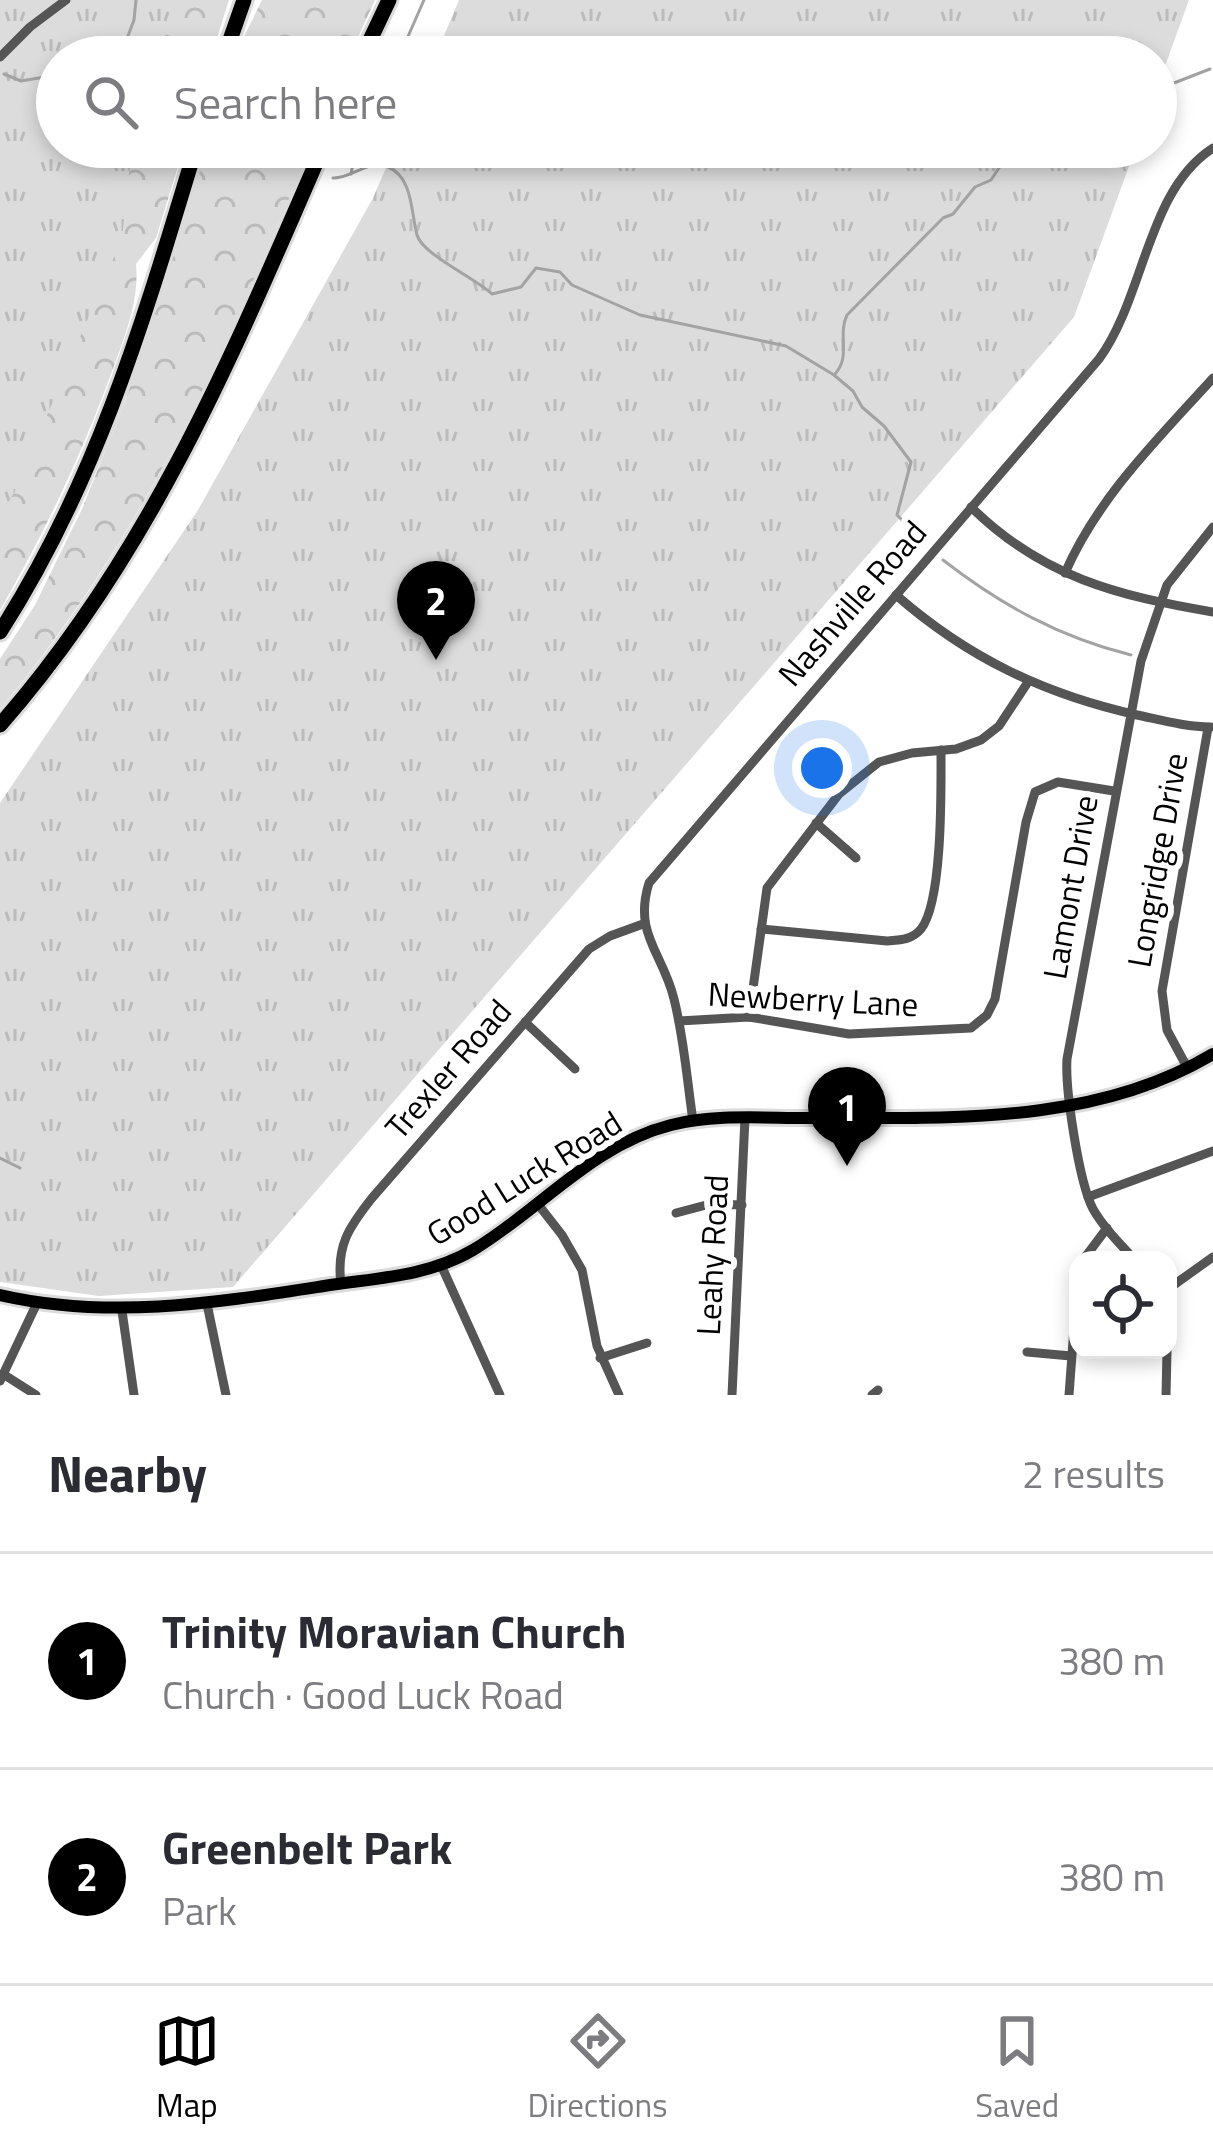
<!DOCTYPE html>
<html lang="en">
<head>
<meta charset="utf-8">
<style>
  :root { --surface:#fff; --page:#f2f2f3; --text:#2b2b33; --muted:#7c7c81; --line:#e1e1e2; --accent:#000 }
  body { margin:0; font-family:"Titillium Web",sans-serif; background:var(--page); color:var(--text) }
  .controls { position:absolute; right:36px; bottom:36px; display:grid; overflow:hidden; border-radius:24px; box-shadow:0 6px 18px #0003 }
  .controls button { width:108px; height:108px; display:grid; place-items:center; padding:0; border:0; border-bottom:3px solid var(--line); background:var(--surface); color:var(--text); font:60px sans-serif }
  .you { position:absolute; left:822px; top:768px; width:42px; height:42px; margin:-30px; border:9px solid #fff; border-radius:50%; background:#1a73e8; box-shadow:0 0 0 18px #1a73e833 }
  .badge { display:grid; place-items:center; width:78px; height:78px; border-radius:50%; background:var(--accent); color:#fff; font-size:39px; font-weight:700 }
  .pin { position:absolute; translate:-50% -99px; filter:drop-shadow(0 3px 6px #0008) }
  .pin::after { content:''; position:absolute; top:63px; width:42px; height:36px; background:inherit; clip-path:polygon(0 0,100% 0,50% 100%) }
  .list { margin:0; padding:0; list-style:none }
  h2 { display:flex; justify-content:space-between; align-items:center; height:156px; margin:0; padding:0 48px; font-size:51px }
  h2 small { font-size:39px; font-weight:400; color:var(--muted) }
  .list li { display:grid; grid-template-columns:78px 1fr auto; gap:36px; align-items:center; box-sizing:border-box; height:216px; padding:0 48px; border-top:3px solid var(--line) }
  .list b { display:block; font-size:45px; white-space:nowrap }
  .list p { margin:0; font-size:39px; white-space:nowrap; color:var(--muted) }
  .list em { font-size:39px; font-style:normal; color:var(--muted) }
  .icon { flex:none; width:66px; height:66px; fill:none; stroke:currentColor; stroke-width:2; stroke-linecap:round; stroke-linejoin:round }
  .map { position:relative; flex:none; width:1213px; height:1395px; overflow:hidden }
  .search { position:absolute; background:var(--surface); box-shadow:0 6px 18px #0003; left:36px; right:36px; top:36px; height:132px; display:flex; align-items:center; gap:30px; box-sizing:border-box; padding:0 42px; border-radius:66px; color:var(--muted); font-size:45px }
  .sheet { height:588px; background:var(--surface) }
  nav { display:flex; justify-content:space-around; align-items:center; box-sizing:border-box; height:168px; border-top:3px solid var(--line); background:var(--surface); font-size:33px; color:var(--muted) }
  nav a { display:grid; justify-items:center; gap:6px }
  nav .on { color:var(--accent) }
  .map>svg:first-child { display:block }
  .forest { fill:url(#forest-crowns) }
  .park { fill:url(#park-tufts) }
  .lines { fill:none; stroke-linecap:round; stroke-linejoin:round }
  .stream { stroke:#a3a3a3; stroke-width:3 }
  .major-casing { stroke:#dbdbdb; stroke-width:18 }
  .highway-casing { stroke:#dbdbdb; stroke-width:21 }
  .minor { stroke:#555; stroke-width:9 }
  .major { stroke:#000; stroke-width:12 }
  .highway { stroke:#000; stroke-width:15 }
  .labels { text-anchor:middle; stroke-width:12; stroke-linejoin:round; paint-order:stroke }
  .street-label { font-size:33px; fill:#000; stroke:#fff }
</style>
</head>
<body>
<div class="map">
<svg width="1213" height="1395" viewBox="0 0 1213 1395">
  <defs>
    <pattern id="forest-crowns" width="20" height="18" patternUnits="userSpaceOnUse" patternTransform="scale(3)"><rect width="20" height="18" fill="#dcdcdc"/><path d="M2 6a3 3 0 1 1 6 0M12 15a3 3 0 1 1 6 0" fill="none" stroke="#bbb"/></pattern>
    <pattern id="park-tufts" width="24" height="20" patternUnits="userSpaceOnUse" patternTransform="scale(3)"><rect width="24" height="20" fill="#dcdcdc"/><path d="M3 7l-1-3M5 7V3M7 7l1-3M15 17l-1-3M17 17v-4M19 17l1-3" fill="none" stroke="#bbb"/></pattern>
  </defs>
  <rect width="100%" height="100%" fill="#fff"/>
  <g class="forest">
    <path d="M0,0H229L211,57H57V147H184L156,238L136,264C139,295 129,325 118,355C86,445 48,527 0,610Z"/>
    <path d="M262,0H375L349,57H234Z"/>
    <path d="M206,147H311C297,184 279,220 264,257C194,420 114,573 0,709V659L35,605L82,509L127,396Z"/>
  </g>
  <g class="park">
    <path d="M0,0H185L153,57H57V147H132L122,238L15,491L0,516Z"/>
    <path d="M459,0H1189L1156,91V57H435Z"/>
    <path d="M395,147H1136L1074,317L233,1287L99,1296L0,1282V803L198,510L373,198Z"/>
  </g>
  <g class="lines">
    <g class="stream">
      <path d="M120,57L134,20L136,0"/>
      <path d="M399,57L424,0"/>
      <path d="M4,74L21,81L57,75"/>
      <path d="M1156,90L1210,69"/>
      <path d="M267,147L294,159"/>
      <path d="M351,174L356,147"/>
      <path d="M333,178C351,179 368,159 388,167C413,177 411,213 417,235C422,254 475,278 492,294L521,287L536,268L560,272L572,285L640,315L786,346L834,375C852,357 837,336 847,315L943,218L953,214L975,187L991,180L1005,159L1024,147"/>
      <path d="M834,375L853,391L862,407L884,426L911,462L897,515L925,543"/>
      <path d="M943,560C1001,605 1059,637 1131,655"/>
      <path d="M0,1158L20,1168"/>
    </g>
    <defs>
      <path id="major" d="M0,1295C110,1320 214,1303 324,1286C375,1278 427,1277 473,1250C540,1210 592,1145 671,1125C714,1114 762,1118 806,1118C944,1117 1091,1127 1213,1054"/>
      <g id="highway">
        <path d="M224,57L244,0"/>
        <path d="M362,57L389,0"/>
        <path d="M0,632C98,479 144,319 196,147"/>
        <path d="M0,725C151,553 233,354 323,147"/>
      </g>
    </defs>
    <use href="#major" class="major-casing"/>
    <use href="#highway" class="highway-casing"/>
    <g class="minor">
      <path d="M0,57L30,27L66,0"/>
      <path d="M971,507C1042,577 1118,596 1213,612"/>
      <path d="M1065,573C1098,497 1158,439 1213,378"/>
      <path d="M896,595C968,658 1044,694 1137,715C1161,720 1186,727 1211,727"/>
      <path d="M816,823L856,858"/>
      <path d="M761,929L887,941C900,940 912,940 921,929C943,901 941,788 941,750"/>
      <path d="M749,1017L767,888L839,794L879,762L912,753L956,749L981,740L999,726L1028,682"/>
      <path d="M679,1021L749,1017L849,1034L971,1028L987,1015L995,999L1026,822L1035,792L1058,782L1114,791"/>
      <path d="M525,1022L575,1069"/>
      <path d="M1188,1069L1167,1030L1162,991L1208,728"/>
      <path d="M693,1121C687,1080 684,1038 674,999C663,953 633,934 649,883L1099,359C1145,296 1147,190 1213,148"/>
      <path d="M1088,1197L1213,1151"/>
      <path d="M537,1203L562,1235L582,1270L597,1346L619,1395"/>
      <path d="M676,1213L710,1204L742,1205"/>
      <path d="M1083,1260L1107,1228"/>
      <path d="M1135,1260C1120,1244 1104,1228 1093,1209C1079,1182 1065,1090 1067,1059L1141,661L1167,585L1213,527"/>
      <path d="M441,1265L500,1395"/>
      <path d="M341,1284C336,1246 349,1227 372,1198L589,949L610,936L643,924"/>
      <path d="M1168,1289L1213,1257"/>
      <path d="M207,1304L226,1395"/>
      <path d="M122,1311L134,1395"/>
      <path d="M1027,1352L1071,1356"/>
      <path d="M600,1358L647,1343"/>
      <path d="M3,1374L36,1395"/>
      <path d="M0,1381L37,1303"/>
      <path d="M732,1395L745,1118"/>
      <path d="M872,1395L878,1390"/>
      <path d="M1069,1395L1078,1274"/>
      <path d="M1166,1395L1168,1307"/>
    </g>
    <use href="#major" class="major"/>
    <use href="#highway" class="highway"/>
  </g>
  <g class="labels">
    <g class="street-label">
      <text transform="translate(852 603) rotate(-49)" y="12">Nashville Road</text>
      <text transform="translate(1157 860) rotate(-80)" y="12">Longridge Drive</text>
      <text transform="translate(1070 887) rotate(-80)" y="12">Lamont Drive</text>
      <text transform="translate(813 999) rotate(3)" y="12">Newberry Lane</text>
      <text transform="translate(448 1069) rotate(-49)" y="12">Trexler Road</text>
      <text transform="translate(524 1178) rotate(-32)" y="12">Good Luck Road</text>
      <text transform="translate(712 1255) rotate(-87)" y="12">Leahy Road</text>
    </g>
  </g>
</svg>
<div class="controls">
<button><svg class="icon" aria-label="locate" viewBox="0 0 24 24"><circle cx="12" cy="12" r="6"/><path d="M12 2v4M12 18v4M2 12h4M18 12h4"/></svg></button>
</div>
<div class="you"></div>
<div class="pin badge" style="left:847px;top:1166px">1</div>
<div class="pin badge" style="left:436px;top:660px">2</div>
<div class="search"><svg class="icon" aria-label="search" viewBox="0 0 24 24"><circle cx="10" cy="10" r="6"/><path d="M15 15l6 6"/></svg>Search here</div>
</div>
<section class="sheet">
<h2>Nearby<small>2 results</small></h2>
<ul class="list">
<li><span class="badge">1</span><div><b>Trinity Moravian Church</b><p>Church · Good Luck Road</p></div><em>380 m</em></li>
<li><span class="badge">2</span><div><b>Greenbelt Park</b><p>Park</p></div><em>380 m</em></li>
</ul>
</section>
<nav>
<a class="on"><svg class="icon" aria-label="map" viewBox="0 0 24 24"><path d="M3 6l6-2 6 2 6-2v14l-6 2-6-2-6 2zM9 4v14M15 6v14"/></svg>Map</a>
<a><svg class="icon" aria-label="directions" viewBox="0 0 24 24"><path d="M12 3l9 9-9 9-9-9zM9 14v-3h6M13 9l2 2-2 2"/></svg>Directions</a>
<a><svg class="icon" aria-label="saved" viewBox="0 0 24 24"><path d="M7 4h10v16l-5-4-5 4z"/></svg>Saved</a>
</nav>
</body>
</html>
